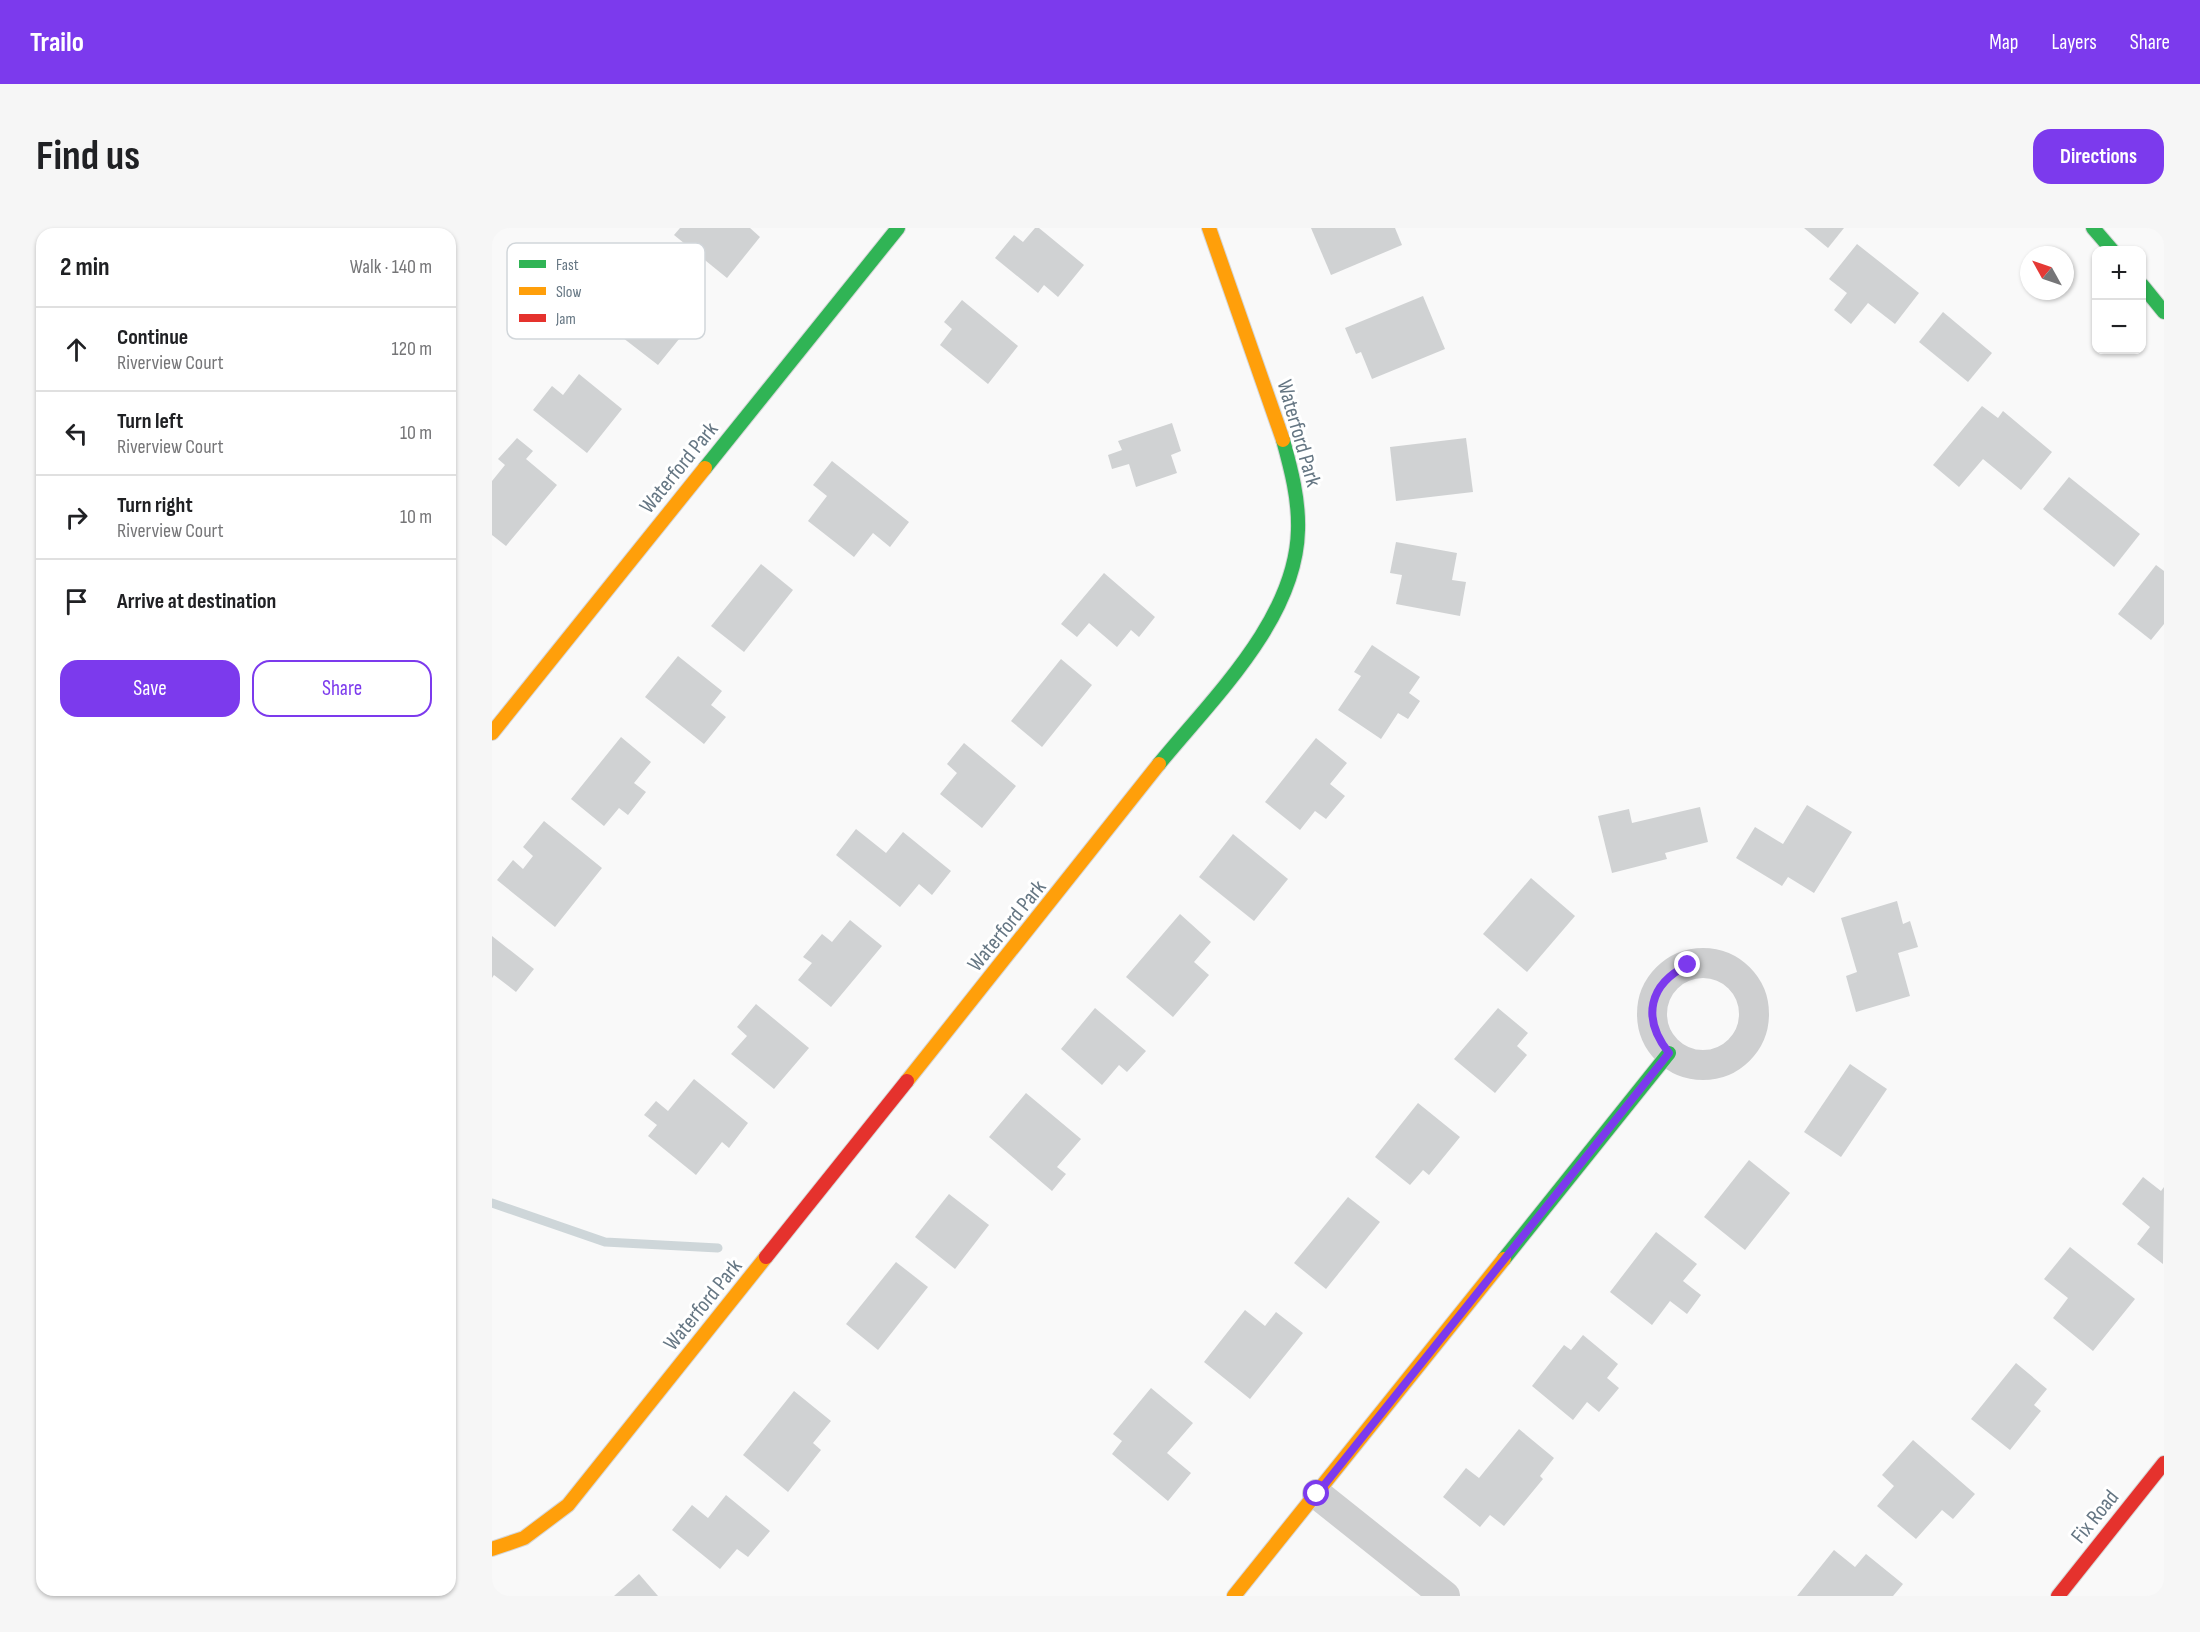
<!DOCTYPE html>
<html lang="en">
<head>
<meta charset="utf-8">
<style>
  :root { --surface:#fff; --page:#f6f6f6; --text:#202124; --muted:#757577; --line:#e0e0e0; --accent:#7c3aed }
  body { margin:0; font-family:"Sofia Sans Condensed",sans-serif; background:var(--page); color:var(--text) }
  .controls { position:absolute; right:18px; top:18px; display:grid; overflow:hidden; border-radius:12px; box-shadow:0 2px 4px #0004 }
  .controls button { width:54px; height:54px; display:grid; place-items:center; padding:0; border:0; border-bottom:2px solid var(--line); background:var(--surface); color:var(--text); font:30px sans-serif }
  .compass { position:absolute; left:1528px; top:18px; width:54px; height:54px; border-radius:50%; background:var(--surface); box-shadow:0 2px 4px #0004; rotate:310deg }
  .stop { position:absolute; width:18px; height:18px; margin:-14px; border:4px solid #7c3aed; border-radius:50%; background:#fff }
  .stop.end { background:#7c3aed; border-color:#fff; box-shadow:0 2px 6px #0008 }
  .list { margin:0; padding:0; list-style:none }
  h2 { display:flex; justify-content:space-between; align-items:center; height:78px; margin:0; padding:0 24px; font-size:26px }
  h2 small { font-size:20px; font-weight:400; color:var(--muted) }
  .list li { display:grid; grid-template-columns:39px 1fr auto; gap:18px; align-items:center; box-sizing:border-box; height:84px; padding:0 24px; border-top:2px solid var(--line) }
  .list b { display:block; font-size:22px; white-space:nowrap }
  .list p { margin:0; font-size:20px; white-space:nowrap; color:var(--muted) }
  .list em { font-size:20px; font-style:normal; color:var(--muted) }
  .actions { display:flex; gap:12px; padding:18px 24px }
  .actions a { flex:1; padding:14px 0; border:2px solid var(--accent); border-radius:18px; text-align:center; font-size:21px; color:var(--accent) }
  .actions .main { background:var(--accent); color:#fff }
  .icon { flex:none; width:33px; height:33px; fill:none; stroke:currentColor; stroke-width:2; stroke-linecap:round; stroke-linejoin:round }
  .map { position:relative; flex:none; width:1672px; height:1368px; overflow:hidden; border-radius:18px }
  header { display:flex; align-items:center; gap:36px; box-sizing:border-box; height:84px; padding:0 30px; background:var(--accent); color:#fff }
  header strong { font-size:28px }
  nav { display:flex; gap:33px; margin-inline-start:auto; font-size:21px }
  .intro { display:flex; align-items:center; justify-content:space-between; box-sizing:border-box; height:144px; padding:0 36px }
  h1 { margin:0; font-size:42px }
  .button { padding:15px 27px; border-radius:18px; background:var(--accent); color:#fff; font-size:21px; font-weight:700 }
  main { display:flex; gap:36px; padding:0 36px }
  aside { flex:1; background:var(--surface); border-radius:18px; box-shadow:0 2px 4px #0004 }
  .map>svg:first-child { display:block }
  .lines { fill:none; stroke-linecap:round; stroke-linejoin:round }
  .stream { stroke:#ced6d9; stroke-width:9 }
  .building { fill:#d0d2d3 }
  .fast-casing { stroke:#d5d6d7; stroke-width:16 }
  .slow-casing { stroke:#d5d6d7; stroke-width:16 }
  .jam-casing { stroke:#d5d6d7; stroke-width:16 }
  .street { stroke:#cecfd0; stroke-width:30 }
  .fast { stroke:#30b455; stroke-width:14 }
  .slow { stroke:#ff9f0a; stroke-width:14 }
  .jam { stroke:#e5322d; stroke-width:14 }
  .route { stroke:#7c3aed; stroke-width:8 }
  .labels { text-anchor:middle; stroke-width:6; stroke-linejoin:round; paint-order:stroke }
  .street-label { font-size:22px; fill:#657683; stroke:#fff }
  .key { fill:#fff; stroke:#d1d6da; stroke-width:1.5 }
  .key-label { font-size:16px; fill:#657683 }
</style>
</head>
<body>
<header>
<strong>Trailo</strong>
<nav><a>Map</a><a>Layers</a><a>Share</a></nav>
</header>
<div class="intro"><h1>Find us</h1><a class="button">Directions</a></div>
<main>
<aside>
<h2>2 min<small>Walk · 140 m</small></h2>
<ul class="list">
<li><svg class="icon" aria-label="ahead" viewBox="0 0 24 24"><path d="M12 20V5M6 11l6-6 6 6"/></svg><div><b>Continue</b><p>Riverview Court</p></div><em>120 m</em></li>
<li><svg class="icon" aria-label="left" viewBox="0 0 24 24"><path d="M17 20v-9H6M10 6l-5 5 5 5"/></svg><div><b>Turn left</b><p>Riverview Court</p></div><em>10 m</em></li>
<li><svg class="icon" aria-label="right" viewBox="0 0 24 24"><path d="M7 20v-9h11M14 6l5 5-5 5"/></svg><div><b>Turn right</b><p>Riverview Court</p></div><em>10 m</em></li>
<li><svg class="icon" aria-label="arrive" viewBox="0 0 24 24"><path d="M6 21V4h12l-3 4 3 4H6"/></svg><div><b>Arrive at destination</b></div></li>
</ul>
<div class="actions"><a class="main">Save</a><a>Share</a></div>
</aside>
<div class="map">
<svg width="1672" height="1368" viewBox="0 0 1672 1368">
  <rect width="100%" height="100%" fill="#f9f9f9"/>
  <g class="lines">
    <path class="stream" d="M0,975L113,1014L226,1020"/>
  </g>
  <g class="building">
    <path d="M188,0H258L268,9L235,50L182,7Z"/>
    <path d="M543,0H547L592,37L566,69L552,57L546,65L503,30L522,7L531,14Z"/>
    <path d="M819,0H903L910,17L839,47Z"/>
    <path d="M1312,0H1352L1336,20Z"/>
    <path d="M1365,16L1427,65L1403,96L1376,75L1359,96L1342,82L1355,65L1337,51Z"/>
    <path d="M156,61L200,95L166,137L113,96L131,73L141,80Z"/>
    <path d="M931,68L953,121L880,151L869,124L864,126L853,100Z"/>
    <path d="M470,72L526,118L496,156L448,117L460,101L452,94Z"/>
    <path d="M1451,84L1500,125L1476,154L1427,114Z"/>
    <path d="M87,146L130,181L95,225L41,182L60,158L71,167Z"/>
    <path d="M1490,178L1506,190L1511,183L1560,224L1529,262L1491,231L1467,259L1441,237Z"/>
    <path d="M680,195L689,223L679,227L685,245L644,259L637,236L620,241L616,227L630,222L626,213Z"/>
    <path d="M25,210L41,223L34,231L65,257L14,318L0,307V253L13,237L6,231Z"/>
    <path d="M974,210L981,264L904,273L898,219Z"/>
    <path d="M340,233L417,294L398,319L381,305L362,329L316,293L335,268L321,257Z"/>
    <path d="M1577,249L1648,306L1622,339L1551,281Z"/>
    <path d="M904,314L965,325L960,352L974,354L968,388L904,376L910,347L898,345Z"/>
    <path d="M269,336L301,362L252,424L219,398Z"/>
    <path d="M1664,337L1672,343V396L1659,412L1626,386Z"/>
    <path d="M612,345L663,389L647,409L639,402L625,419L597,395L585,409L569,396Z"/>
    <path d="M880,417L928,449L917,465L928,473L916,491L906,485L889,511L846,482L869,448L862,444Z"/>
    <path d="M186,428L230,463L219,477L234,489L212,516L153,469Z"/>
    <path d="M569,431L600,457L550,519L519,493Z"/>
    <path d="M129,509L159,534L142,555L154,564L136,587L127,580L112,598L79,571Z"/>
    <path d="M824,510L855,535L838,556L853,568L834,591L823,583L808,602L773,574Z"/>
    <path d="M472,515L524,558L490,600L448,566L465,545L455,536Z"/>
    <path d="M1315,577L1360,604L1322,665L1296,649L1290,658L1244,630L1263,599L1291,616Z"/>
    <path d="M1208,579L1216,614L1173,625L1175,631L1120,645L1106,588L1137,581L1140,595Z"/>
    <path d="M52,593L110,640L63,699L5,652L21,632L31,641L41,628L31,619Z"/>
    <path d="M364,601L394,625L411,604L459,643L440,667L427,656L408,679L344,627Z"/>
    <path d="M741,606L796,651L762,693L707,649Z"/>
    <path d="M1039,650L1083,688L1035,744L991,706Z"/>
    <path d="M1405,673L1411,696L1418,693L1426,719L1406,725L1418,768L1364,784L1354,748L1365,744L1349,690Z"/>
    <path d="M688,686L719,714L702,734L717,747L681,789L634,749Z"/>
    <path d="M358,692L390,718L339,779L306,752L320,735L311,729L330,706L340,714Z"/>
    <path d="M0,708L42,741L24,764L2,747L0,750Z"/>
    <path d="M264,776L317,820L282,861L239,826L255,808L245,799Z"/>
    <path d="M603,780L654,823L635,844L627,837L610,857L569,821Z"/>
    <path d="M1006,780L1036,805L1025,818L1035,827L1003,865L962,831Z"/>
    <path d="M1358,836L1395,861L1349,929L1312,904Z"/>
    <path d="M202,851L256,895L237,920L230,914L204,947L156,908L165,897L152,887L164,873L176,883Z"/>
    <path d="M534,865L589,911L565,939L574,946L560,963L497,909Z"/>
    <path d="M926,875L968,909L937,947L931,942L918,957L883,929Z"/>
    <path d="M1257,932L1298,965L1253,1022L1212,989Z"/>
    <path d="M1651,949L1669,963L1672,959L1671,1036L1645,1016L1658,999L1630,976Z"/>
    <path d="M457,966L497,997L463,1041L423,1009Z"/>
    <path d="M856,969L888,994L834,1061L802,1035Z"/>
    <path d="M1164,1004L1205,1036L1191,1053L1209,1067L1195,1086L1178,1073L1160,1097L1118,1064Z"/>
    <path d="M1578,1019L1643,1071L1601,1123L1561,1090L1576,1070L1552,1051Z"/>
    <path d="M404,1034L436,1059L386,1122L354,1096Z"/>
    <path d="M753,1082L773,1098L784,1084L811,1105L758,1171L712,1134Z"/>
    <path d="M1091,1107L1126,1136L1115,1150L1127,1160L1107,1184L1095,1174L1081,1192L1040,1158L1072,1117L1079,1122Z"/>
    <path d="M1524,1135L1555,1161L1542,1177L1549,1183L1518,1222L1479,1191Z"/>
    <path d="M659,1160L701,1195L675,1225L699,1245L676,1273L620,1226L630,1213L621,1206Z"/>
    <path d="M302,1163L339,1193L321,1215L329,1222L296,1264L251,1227Z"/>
    <path d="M1027,1201L1062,1230L1048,1248L1051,1251L1012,1298L998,1287L988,1299L951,1269L974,1240L987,1250Z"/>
    <path d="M1421,1212L1483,1266L1461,1291L1450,1282L1424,1311L1385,1278L1402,1258L1390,1247Z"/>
    <path d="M234,1267L278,1303L256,1329L245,1321L228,1341L180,1302L200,1277L216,1290Z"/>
    <path d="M1342,1322L1363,1339L1374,1326L1411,1356L1401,1368H1305Z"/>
    <path d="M147,1346L166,1368H122Z"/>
  </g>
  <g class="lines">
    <defs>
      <g id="fast">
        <path d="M1601,0L1620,22"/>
        <path d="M1650,57L1672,84"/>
        <path d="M213,240L406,0"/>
        <path d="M667,536C721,470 804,391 806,302C807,271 799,241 791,212"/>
        <path d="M1012,1031L1177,825"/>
      </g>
      <g id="slow">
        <path d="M717,0L791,212"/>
        <path d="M0,505L213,240"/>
        <path d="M415,853L667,536"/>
        <path d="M0,1321L32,1310L76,1277L274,1029"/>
        <path d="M742,1368L1012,1031"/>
      </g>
      <g id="jam">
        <path d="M274,1029L415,853"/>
        <path d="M1566,1368L1672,1235"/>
      </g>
    </defs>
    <use href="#fast" class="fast-casing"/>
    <use href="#slow" class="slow-casing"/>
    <use href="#jam" class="jam-casing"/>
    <g class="street">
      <circle cx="1211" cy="786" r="51"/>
      <path d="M825,1266L953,1368"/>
    </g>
    <use href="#fast" class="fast"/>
    <use href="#slow" class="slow"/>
    <use href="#jam" class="jam"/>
  </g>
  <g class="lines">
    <path class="route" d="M825,1266L1177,825C1149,790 1157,756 1196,737"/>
  </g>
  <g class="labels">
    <g class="street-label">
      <text transform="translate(808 205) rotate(74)" y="8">Waterford Park</text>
      <text transform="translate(186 239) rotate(-51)" y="8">Waterford Park</text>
      <text transform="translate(514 697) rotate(-51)" y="8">Waterford Park</text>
      <text transform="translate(210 1076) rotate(-51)" y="8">Waterford Park</text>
      <text transform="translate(1602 1288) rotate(-51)" y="8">Fix Road</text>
    </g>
  </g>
  <rect x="15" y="15" width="198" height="96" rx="9" class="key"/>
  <rect x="27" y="32" width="27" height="8" fill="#30b455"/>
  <rect x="27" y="59" width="27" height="8" fill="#ff9f0a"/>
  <rect x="27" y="86" width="27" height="8" fill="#e5322d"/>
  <g class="key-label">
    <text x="64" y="42">Fast</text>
    <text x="64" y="69">Slow</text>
    <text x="64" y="96">Jam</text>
  </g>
</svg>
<div class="controls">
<button>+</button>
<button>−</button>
</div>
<svg class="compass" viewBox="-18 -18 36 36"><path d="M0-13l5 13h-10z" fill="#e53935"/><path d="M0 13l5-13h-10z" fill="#757577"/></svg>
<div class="stop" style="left:825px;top:1266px"></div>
<div class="stop end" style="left:1196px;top:737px"></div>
</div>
</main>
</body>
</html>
